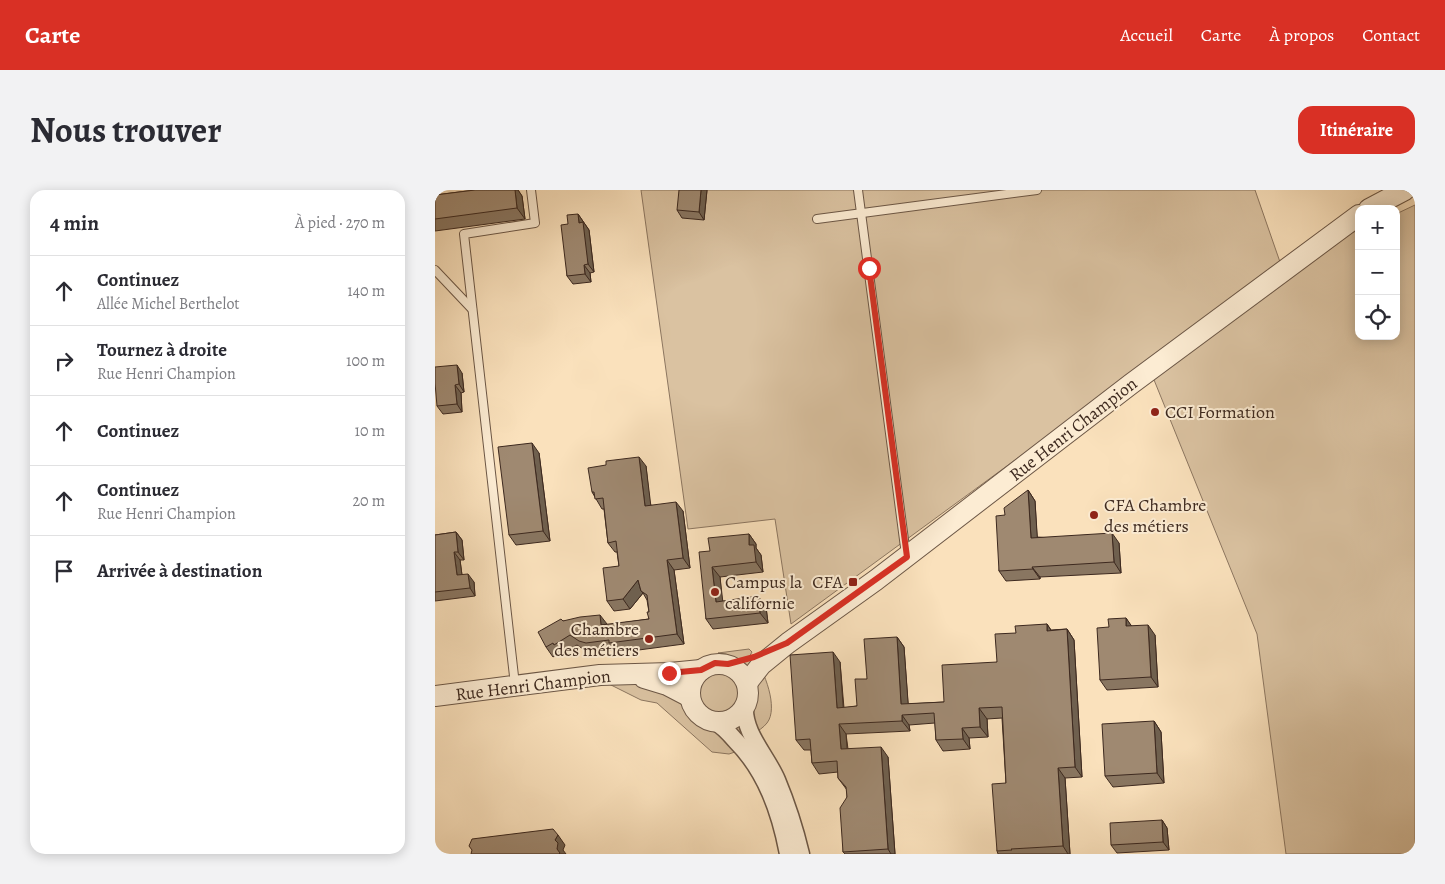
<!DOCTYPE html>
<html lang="fr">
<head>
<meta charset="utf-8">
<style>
  :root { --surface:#fff; --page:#f2f2f3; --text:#2b2b33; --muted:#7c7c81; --line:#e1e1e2; --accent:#d93025 }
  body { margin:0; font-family:Alegreya,serif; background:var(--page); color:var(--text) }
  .controls { position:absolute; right:15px; top:15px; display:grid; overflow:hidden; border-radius:10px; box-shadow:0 2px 12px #0003 }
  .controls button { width:45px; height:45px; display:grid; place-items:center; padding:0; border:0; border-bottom:1px solid var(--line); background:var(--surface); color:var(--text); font:25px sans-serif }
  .stop { position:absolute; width:15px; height:15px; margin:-11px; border:4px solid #d93025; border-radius:50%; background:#fff }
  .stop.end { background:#d93025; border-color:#fff; box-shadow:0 1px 5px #0008 }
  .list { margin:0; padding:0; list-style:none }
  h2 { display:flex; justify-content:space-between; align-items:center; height:65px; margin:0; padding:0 20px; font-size:21px }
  h2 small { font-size:16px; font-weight:400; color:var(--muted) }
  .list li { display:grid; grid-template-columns:32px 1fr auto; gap:15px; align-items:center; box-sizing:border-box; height:70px; padding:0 20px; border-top:1px solid var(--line) }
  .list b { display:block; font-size:19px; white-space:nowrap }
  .list p { margin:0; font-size:16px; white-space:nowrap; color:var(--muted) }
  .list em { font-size:16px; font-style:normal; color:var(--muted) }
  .icon { flex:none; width:28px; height:28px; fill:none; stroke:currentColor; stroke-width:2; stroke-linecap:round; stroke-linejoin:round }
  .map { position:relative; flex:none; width:980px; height:664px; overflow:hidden; border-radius:15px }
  header { display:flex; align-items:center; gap:30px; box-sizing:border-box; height:70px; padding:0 25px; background:var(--accent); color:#fff }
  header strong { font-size:24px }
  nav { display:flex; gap:28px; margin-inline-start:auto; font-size:18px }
  .intro { display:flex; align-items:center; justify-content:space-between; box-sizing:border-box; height:120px; padding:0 30px }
  h1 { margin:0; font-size:35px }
  .button { padding:12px 22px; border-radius:15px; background:var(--accent); color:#fff; font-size:18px; font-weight:700 }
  main { display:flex; gap:30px; padding:0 30px }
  aside { flex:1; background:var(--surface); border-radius:15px; box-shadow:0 2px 12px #0003 }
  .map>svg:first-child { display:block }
  .green { fill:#dac2a1; stroke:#8c7660 }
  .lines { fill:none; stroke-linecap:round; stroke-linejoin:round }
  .service-casing { stroke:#6c5746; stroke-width:10 }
  .minor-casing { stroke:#6c5746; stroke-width:19 }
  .tertiary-casing { stroke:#6c5746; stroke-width:22 }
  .service { stroke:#fcecd3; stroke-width:8 }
  .minor { stroke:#fcecd3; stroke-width:16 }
  .tertiary { stroke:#fcecd3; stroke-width:20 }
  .wall { fill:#897661; stroke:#3d291f }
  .shaded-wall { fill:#6f604f; stroke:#3d291f }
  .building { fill:#9f8971; stroke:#3d291f }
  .route { stroke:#d93025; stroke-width:6 }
  .poi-dot { fill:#8f2418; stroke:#fcecd3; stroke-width:2 }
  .labels { text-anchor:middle; stroke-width:4; stroke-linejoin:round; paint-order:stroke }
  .poi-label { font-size:18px; fill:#3d291f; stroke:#fcecd3; text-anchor:start }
  .street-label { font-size:18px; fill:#3d291f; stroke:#fcecd3 }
</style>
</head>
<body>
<header>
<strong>Carte</strong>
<nav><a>Accueil</a><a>Carte</a><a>À propos</a><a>Contact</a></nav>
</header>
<div class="intro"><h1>Nous trouver</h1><a class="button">Itinéraire</a></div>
<main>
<aside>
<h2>4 min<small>À pied · 270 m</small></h2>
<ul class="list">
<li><svg class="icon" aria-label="ahead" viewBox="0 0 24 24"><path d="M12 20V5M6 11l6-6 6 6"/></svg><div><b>Continuez</b><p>Allée Michel Berthelot</p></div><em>140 m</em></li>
<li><svg class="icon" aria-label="right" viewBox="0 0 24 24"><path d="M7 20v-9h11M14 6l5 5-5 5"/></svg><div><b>Tournez à droite</b><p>Rue Henri Champion</p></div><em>100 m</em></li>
<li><svg class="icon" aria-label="ahead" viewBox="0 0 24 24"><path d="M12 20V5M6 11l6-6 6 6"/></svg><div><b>Continuez</b></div><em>10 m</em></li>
<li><svg class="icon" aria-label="ahead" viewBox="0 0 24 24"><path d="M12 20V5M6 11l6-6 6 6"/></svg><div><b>Continuez</b><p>Rue Henri Champion</p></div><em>20 m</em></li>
<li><svg class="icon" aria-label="arrive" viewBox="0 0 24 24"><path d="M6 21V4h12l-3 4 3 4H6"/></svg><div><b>Arrivée à destination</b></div></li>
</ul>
</aside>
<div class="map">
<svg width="980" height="664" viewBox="0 0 980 664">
  <rect width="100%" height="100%" fill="#fae1bc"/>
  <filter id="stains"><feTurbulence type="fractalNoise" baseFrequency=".004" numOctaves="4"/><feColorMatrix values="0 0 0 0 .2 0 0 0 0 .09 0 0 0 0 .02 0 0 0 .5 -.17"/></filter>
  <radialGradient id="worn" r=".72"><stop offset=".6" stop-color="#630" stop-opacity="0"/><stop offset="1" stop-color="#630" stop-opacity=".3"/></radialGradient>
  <g class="green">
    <path d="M206,0H820L845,72L714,172L356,434L340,329L253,339Z"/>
    <path d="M980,15V664H851L822,444L715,180L916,43L924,40V146H961V24Z"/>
    <path d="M314,459L317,462L313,469L319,467C329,480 344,518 332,533C325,542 312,546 302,551L303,561L294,564L277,562L222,513L206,510L172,493L259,488C250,511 260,530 285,531C291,532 299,529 303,525C305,522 307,518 309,515C313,509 314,504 312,497C308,485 304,480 293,475L304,471L291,464L283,463Z"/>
    <circle cx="284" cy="503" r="21"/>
  </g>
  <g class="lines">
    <defs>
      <g id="service">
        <path d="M423,0L471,365"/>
        <path d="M382,29L602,0"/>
        <path d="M0,80L37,119"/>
        <path d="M80,495L29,44L100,33L96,0"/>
      </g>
      <g id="minor">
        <path d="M310,516C308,543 332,566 342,590C352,614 360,639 366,664"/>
        <path d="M280,532C288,536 294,543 300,550C331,581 345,622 353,664"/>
      </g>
      <g id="tertiary">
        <path d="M934,19L970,0"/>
        <circle cx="284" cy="503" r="29"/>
        <path d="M209,488L232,495L255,507"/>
        <path d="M312,493L326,475L353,453L441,390L696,194L924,25"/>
        <path d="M0,506L165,485L235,483L266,480"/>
      </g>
    </defs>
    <use href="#service" class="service-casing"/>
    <use href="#minor" class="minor-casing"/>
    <use href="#tertiary" class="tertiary-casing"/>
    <use href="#service" class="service"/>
    <use href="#minor" class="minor"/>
    <use href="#tertiary" class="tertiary"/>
  </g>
  <g class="wall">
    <path d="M40,0H83L87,6L90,29L0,41V5Z"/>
    <path d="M272,0L269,30L247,28L242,20Z"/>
    <path d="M143,24L154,40L159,82L155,83L156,92L138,94L132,86L133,34Z"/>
    <path d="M27,183L29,202L26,203L27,222L8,224L2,216Z"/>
    <path d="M104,263L115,351L81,355L74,345Z"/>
    <path d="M211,276L215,315L248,321L255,378L239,380L249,454L181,463L179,460L157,462L151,461L142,455L125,464L124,463L118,467L111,457L128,431L172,435L214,429V422L212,410L208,403L195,419L179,421L172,411L184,376L182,362H180L173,353L169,319H167L157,302Z"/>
    <path d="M593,300L600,311L602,347L684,353L686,383L605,387V389L571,391L564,381L570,325Z"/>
    <path d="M21,342L27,350L29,370H25L27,385L39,392L40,406L0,411V345Z"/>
    <path d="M314,344L321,354V358L326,365L328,382L285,387L287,411L331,417L333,433L278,439L271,429L275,361Z"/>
    <path d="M691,428L696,436L720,445L723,497L672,500L665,490L674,437Z"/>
    <path d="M612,434L616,440L632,439L639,450L647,587L630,588L635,664H563L562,661L571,593L567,528L552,529L553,547L534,548L535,559L508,561L501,550L500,533L474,535L475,541L411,544L413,559L453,567L460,664H410L408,662L412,607V600L403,588V582L384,584L377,573L376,560H369L361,550L405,472L409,518L422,516L432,489L462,447L469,457L473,514L509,512L562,472L581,443Z"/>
    <path d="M719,531L726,542L729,593L678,597L670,586Z"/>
    <path d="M727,630L732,638L734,660L682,663L676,655Z"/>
  </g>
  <g class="shaded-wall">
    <path d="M80,0H83L87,6L90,29L82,18Z"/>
    <path d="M266,0H272L269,30L264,22Z"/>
    <path d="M143,24L154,40L159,82L153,74L144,33Z"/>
    <path d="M149,75L155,83L156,92L150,84Z"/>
    <path d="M22,175L27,183L29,202L24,194Z"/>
    <path d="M20,195L26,203L27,222L22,214Z"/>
    <path d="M97,253L104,263L115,351L108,341Z"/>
    <path d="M204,267L211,276L217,325L210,316Z"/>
    <path d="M593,300L600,311L603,358L596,348Z"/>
    <path d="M241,312L248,321L255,378L248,368Z"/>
    <path d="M21,342L27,350L29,370L23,362Z"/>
    <path d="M677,343L684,353L686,383L679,372Z"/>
    <path d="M314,344L321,354V358L326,365L328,382L321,372L314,355Z"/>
    <path d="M19,362L25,370L28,393L22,385Z"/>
    <path d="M232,370L239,380L249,454L242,444Z"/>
    <path d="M277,377L285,387L289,422L281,412Z"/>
    <path d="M597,377L605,387V389L598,379Z"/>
    <path d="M33,384L39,392L40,406L35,398Z"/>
    <path d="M203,390L206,401L208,403L195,419L188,409Z"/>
    <path d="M323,406L331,417L333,433L325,423Z"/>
    <path d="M165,425L172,434L166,435Z"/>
    <path d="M691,428L698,438L691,436Z"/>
    <path d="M612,434L619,445L612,441Z"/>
    <path d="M713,435L720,445L723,497L716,487Z"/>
    <path d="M632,439L639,450L647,587L640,577Z"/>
    <path d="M462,447L469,457L474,525L466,514Z"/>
    <path d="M398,462L405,472L409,528L402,518Z"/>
    <path d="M544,518L552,529L553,547L545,537Z"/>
    <path d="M467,525L474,535L475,541L467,531Z"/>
    <path d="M719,531L726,542L729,593L722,583Z"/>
    <path d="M404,534L411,544L413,570L406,559Z"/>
    <path d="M527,538L534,548L535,559L528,549Z"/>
    <path d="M446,557L453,567L460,664H456L453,659Z"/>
    <path d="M623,578L630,588L635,664H633L628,656Z"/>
    <path d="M727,630L732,638L734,660L728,652Z"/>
    <path d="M123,645L130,655L128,660L131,664H124L122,659L120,650Z"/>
  </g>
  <g class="building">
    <path d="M40,0H80L82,18L0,29V5Z"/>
    <path d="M244,0H266L264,22L242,20Z"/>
    <path d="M143,24L144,33L148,32L153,74L149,75L150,84L132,86L126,35L133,34L132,25Z"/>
    <path d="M22,175L24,194L20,195L22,214L2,216L0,193V177Z"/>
    <path d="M97,253L108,341L74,345L63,257Z"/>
    <path d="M204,267L210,316L241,312L248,368L232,370L242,444L174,453V450L151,453L144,451L135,445L119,455L118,453L111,457L103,442L126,429L128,431L145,427L165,425L166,435L214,429L212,422H214L212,405L206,401L203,390L188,409L172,411L168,378L184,376L181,351L173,353L168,308L160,309L159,302H157L153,278L171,275V271Z"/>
    <path d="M593,300L596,348L677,343L679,372L597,377L598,379L564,381L561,326L570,325L569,318Z"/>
    <path d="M21,342L23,362H19L22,385L33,384L35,398L0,402V345Z"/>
    <path d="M314,344V355H319L321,372L277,377L281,412L323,406L325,423L271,429L264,362L275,361L273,348Z"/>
    <path d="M691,428V436L713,435L716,487L665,490L662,438L674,437L673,429Z"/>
    <path d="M612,434V441L632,439L640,577L623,578L628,656L576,659L577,660L562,661L557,594L571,593L567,517L544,518L545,537L527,538L528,549L501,550L499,523L467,525V531L404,534L406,559L446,557L453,659L408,662L405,618L412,607L411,597L403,588L402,571L377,573L375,549L361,550L355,465L398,462L402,518L422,516L420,489H432L429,449L462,447L466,514L509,512L507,475L562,472L560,444L581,443L580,436Z"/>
    <path d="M719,531L722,583L670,586L667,534Z"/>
    <path d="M727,630L728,652L676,655L675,633Z"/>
    <path d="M118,639L123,645L120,650L123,653L122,659L125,663L124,664H36L37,660L34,656L37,649Z"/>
  </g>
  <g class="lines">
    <path class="route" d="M234,483L266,480L280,473L293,474L319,467L352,453L472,367L434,78"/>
  </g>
  <g class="poi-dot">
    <circle cx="720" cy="222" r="5"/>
    <circle cx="659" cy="325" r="5"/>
    <rect x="413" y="387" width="10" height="10" rx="2.5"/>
    <circle cx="280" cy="402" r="5"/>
    <circle cx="214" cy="449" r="5"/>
  </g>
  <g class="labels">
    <g class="poi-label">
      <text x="730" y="228">CCI Formation</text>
      <text x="669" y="321">CFA Chambre<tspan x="669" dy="21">des métiers</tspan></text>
      <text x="290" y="398">Campus la<tspan x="290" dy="21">californie</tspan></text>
      <text x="408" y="398" text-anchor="end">CFA</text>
      <text x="204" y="445" text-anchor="end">Chambre<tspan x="204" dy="21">des métiers</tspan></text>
    </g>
    <g class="street-label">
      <text transform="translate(638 239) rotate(-38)" y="6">Rue Henri Champion</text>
      <text transform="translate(98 495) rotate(-7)" y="6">Rue Henri Champion</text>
    </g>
  </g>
  <rect width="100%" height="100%" filter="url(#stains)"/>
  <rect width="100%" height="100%" fill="url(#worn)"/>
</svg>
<div class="controls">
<button>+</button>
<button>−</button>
<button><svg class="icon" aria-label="locate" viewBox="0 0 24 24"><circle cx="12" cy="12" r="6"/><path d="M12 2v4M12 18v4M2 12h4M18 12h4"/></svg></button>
</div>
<div class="stop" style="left:434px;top:78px"></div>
<div class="stop end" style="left:234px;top:483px"></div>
</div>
</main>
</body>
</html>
